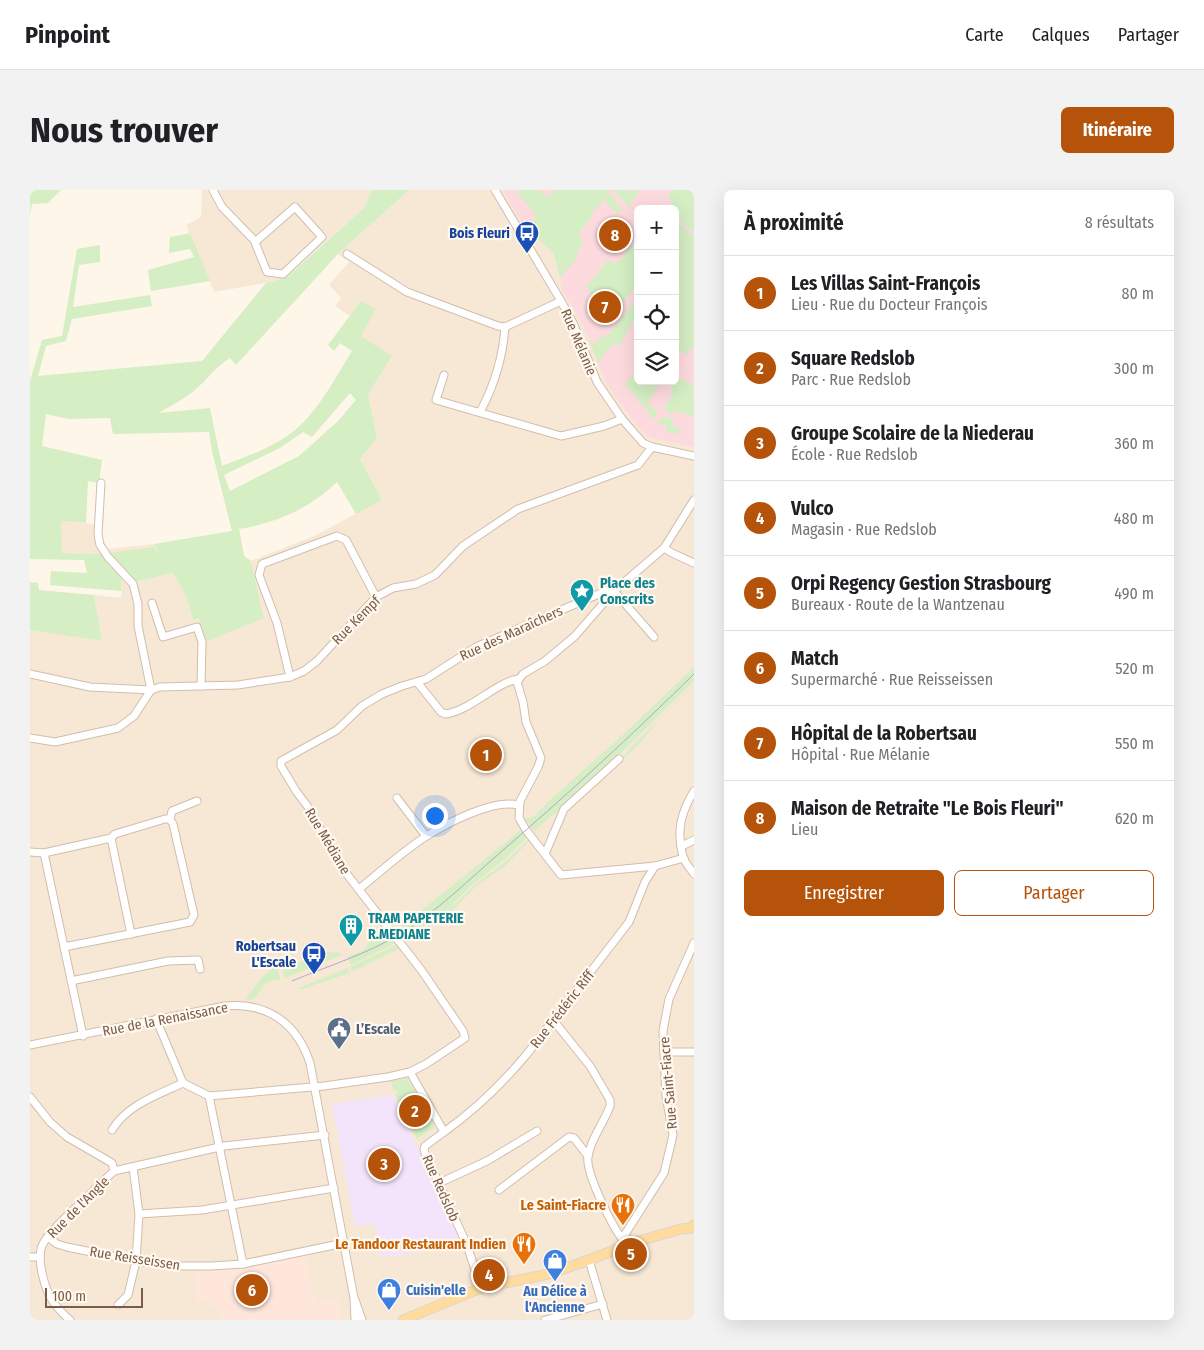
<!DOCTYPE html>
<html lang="fr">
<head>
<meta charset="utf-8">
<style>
  :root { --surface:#fff; --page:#f2f2f2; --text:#202124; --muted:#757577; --line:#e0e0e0; --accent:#b45309 }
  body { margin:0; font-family:"Fira Sans Condensed",sans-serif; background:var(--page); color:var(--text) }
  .controls { position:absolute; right:15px; top:15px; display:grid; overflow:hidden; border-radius:8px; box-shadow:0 5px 20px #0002 }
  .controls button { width:45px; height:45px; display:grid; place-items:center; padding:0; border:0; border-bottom:1px solid var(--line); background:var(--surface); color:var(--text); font:25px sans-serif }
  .scale { position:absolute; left:15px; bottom:12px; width:98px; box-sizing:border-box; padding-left:5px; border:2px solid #7b5b49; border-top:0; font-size:14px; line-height:18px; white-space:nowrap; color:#7b5b49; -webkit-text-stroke:4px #fff9f0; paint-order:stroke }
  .you { position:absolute; left:404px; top:625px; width:18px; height:18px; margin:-12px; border:4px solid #fff; border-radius:50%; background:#1a73e8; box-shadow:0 0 0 8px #1a73e833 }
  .badge { display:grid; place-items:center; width:32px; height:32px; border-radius:50%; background:var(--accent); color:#fff; font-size:16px; font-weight:700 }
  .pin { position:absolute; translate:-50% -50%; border:2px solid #fff; box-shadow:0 1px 5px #0006 }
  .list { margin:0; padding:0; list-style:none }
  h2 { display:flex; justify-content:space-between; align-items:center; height:65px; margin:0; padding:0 20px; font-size:21px }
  h2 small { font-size:16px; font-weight:400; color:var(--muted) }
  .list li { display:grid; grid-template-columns:32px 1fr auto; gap:15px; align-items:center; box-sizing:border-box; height:75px; padding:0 20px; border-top:1px solid var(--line) }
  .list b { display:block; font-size:19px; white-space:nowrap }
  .list p { margin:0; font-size:16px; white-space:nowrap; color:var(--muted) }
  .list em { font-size:16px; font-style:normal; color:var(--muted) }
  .actions { display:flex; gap:10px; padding:15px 20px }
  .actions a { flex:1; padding:11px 0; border:1px solid var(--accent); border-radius:8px; text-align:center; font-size:18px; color:var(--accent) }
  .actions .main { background:var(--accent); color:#fff }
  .icon { flex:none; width:28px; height:28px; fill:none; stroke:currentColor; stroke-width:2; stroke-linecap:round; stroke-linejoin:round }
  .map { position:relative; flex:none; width:664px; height:1130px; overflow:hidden; border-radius:8px }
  header { display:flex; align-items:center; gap:30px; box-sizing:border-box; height:70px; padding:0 25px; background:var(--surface); border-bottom:1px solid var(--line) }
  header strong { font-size:24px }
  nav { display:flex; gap:28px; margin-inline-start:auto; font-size:18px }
  .intro { display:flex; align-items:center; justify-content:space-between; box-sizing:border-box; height:120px; padding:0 30px }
  h1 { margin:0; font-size:35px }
  .button { padding:12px 22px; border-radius:8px; background:var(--accent); color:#fff; font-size:18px; font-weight:700 }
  main { display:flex; gap:30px; padding:0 30px }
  aside { flex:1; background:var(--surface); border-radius:8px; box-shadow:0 5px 20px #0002 }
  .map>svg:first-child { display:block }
  .residential { fill:#f7e8d6; fill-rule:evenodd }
  .commercial { fill:#ffe6db }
  .education { fill:#f3e4fb }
  .medical { fill:#fddade; fill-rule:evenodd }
  .green { fill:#d5eec4; fill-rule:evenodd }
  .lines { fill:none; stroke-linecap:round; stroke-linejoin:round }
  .minor-casing { stroke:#d2bdac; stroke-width:9 }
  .major-casing { stroke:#ddd4d0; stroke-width:11 }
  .minor { stroke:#fff; stroke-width:7 }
  .major { stroke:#ffdc9e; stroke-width:9 }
  .tram { stroke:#b9a4ca; stroke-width:1 }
  .labels { text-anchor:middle; stroke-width:4.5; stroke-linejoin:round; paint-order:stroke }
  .transit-label { font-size:14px; font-weight:bold; fill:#164399; stroke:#fff9f0; text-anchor:end }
  .street-label { font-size:14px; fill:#7b5b49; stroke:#fff9f0 }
  .culture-label { font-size:14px; font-weight:bold; fill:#0d838f; stroke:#fff9f0; text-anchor:start }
  .service-label { font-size:14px; font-weight:bold; fill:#4e5e75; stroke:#fff9f0; text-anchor:start }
  .food-label { font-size:14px; font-weight:bold; fill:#c56008; stroke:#fff9f0; text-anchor:end }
  .shop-label { font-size:14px; font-weight:bold; fill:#366cbe; stroke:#fff9f0; text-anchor:start }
</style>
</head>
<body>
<header>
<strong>Pinpoint</strong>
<nav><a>Carte</a><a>Calques</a><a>Partager</a></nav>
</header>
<div class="intro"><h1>Nous trouver</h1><a class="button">Itinéraire</a></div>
<main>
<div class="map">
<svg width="664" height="1130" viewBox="0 0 664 1130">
  <rect width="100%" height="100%" fill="#fef6e8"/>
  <g class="residential">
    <path d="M172,0H342L334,18L256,87L236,93L184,102L156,35L171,27Z"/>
    <path d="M379,0H664V1130H0V440L72,451L64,405L91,408L92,387L74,364L32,363L31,331L71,335L73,350L78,359L124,354L133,368L105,392L143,383L156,406L163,430L234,427L221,371L284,346L352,310L330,269L347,248L338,204L362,166L330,146L345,119L331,112L320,126L305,116L311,108L299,95L319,72L308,64ZM608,19H645V191H608Z"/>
  </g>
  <path class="commercial" d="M275,1065L286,1114L308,1107L312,1130H190L189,1118L181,1117V1111H166L165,1081L201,1079Z"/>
  <path class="education" d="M363,905L431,1050L405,1060L351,1067L345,1034L325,1036L302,914Z"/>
  <path class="medical" d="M473,0H664V257L622,248L616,245L606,235L576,193L553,135L532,100L530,85L524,64L492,33ZM608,19H645V191H608Z"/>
  <g class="green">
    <path d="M0,0H31L18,13L2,14L0,25Z"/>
    <path d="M342,0H379L308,64L206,175L200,168C185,177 178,189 165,200C154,209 141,216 128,223L180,218L192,276C217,266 245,257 265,240C290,219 305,188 322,161L310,153L304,161L298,155L331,111L346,119L331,146L362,166L338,204L347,248L330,269L352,310L326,324L307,292C280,318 247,333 209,339L214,366L221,371L234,428L177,451L169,429L163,430L156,406L143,383L105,392L80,363L123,357L130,364L124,354L202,341L182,261L179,242L83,244L80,228L38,229L16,224L12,256L72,270L69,293L58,291L56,333L31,331L32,363L74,364L92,387L91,401L20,395L21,381L57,383L54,370L0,369V191L12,150L32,146L47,59L70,55V72L49,75L43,117L120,105L122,116L42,129L36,151L16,156L8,186L172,171L236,93L257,87L334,18ZM320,203L326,210L308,231L269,266L200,301L194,285L250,258L273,242L282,247Z"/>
    <path d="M491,0H509L519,7L525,0H578L580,3L561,24L563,26L548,44L554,52L548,60V67L530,88L524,64L497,38L505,30C505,20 495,11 488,5Z"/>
    <path d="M583,0L610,1L599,14L603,18L602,20Z"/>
    <path d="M642,0H664V43C659,39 654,34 649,30C645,25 642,12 638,5Z"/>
    <path d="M580,4L592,19L585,29L584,28L588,23L574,12Z"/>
    <path d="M645,33L650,34L664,47V154L657,165L648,160L645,163Z"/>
    <path d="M160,43L180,91L121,101L118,80L164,67L160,59L139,63L140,47Z"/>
    <path d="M608,48V94L589,117L583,113L578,119H574L556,97L577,71L588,73Z"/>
    <path d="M608,107V129L605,128L589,156L583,154L568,173L559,150L565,154L573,145L577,147Z"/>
    <path d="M608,179V191H625L624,193L628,196L617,214L627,220L625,230L595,194Z"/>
    <path d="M651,189L663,194L664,229V226L644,221L642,224C627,219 641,212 642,204C642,202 641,201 641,200C640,193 646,190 651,189Z"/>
    <path d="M635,227L644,229L641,236L651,238L647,244L635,241L637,235L628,234L629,229Z"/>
    <path d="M0,392L8,393L9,400L64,405L72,451L0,440Z"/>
    <path d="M664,477V491L587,567L531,616L529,621C523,623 511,636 504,641L495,628H502L518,612L597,541Z"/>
    <path d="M664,495L662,498L627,532L609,554L588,574L601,557Z"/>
    <path d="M492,639L498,646L476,668L443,694L416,721L374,749L367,740Z"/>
    <path d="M500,648L501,649L475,676L445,697L418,725L376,752V751L412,726L445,695L475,672Z"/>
    <path d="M351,735L365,753L321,775L317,767L334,760Z"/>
    <path d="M366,755L369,758L366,760L322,782L320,777Z"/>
    <path d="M287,760H296V762L304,763V761L309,762L312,765L255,788L252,780L288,765Z"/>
    <path d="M246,776L250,787V790C232,790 234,799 224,809L215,810L232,787Z"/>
    <path d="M318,778L320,783L272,799H266Z"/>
    <path d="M377,888L405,937L387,949L365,905L367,904L366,900L363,899L361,891Z"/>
  </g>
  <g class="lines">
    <defs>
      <g id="minor">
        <path d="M183,0L192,17L224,50L237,82L253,84L292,47L265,17L225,52"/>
        <path d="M465,0L531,111L544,135L567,192L592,229L613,253L622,257L664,266"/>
        <path d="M317,64L377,102L468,136L475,137L531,111"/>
        <path d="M414,185L406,210L531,246L574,236L592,229"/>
        <path d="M450,222C464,196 473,166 475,137"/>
        <path d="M71,293L68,344L70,355L78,367L103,394L108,414V436L121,500"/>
        <path d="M634,358L642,363L664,373"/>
        <path d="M122,413L133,447L167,437L172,452L171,496"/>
        <path d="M0,484L60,497L121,500L130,497L208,495L260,487L274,481L287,471L346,407L363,398L386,394L405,385L433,356L488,319L608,275L622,257"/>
        <path d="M260,487L247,433L229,385L232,374L307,346L316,350L346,407"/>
        <path d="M387,492L411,522L415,524C440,521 465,493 488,489"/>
        <path d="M0,548L25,552L88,538L104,526L121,500"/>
        <path d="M664,601C651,622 646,642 653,667C655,673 661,679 664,684"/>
        <path d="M367,608L396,646"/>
        <path d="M81,648L101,744"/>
        <path d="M652,656L664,650"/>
        <path d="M0,662L14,663L81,648L85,644L135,629H140L142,621L167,611"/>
        <path d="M14,663L53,846"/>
        <path d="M515,664L534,619L589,569"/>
        <path d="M654,668L625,676L531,685L496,640L489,628L490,611L508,577L511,568L496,532L493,512L487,492L493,484L515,471L545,446L584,401L634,358L664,310"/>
        <path d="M329,699C350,682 372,662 395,647C417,633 463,609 488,615"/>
        <path d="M34,757L160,732L164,725L143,634L140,629"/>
        <path d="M41,791L138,771L168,770L170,779"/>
        <path d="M126,829L153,893"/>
        <path d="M523,830L560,876L580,910V916C574,933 561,948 558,966C555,983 582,1035 592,1049"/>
        <path d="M0,855L195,816C237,812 267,833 280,873L324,1108L325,1130"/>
        <path d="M634,862H664"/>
        <path d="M380,882L414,942L395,956L394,959L395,963L437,1055L451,1098"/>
        <path d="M179,906L213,1074"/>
        <path d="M0,907L20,932L37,947L82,973L84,981C68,996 53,1011 37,1026C29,1034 20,1042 14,1052C5,1065 14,1097 22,1110C27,1118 33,1124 40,1130"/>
        <path d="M82,940C97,915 127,905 153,893L179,906L294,896L358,887L380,882L396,874L435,848L433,841L392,781L309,674L278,617L266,601L251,576V571L307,540L332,516L352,504L372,496L396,489L446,457L578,400L584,401L624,447"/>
        <path d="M414,942C445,920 472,894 497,864L599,732L615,692L625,676"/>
        <path d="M84,981L194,956L295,945"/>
        <path d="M409,993L457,971L507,941"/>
        <path d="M469,1000L539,947L544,948L558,966"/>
        <path d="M109,1024L172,1020L304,998"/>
        <path d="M18,1047L27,1054L37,1057L106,1071L147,1076H181L213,1074L314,1053"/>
        <path d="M594,1056L592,1049L634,983L639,962L643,945L636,906L633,841L639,809L664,753"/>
        <path d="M0,1067H10"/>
        <path d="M559,1070L577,1130"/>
        <path d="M325,1110L332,1130"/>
        <path d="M88,1115L98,1105L106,1071L109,1024L103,977"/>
        <path d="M515,1130L573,1114"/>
      </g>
      <path id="major" d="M373,1130L451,1098L518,1084L548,1074L609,1051L651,1039L663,1038L664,1035"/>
    </defs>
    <use href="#minor" class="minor-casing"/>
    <use href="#major" class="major-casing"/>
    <use href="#minor" class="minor"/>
    <use href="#major" class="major"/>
    <path class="tram" d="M262,791C298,776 337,764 370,744C405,723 441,688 472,661C538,604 602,545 664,484"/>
  </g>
  <defs>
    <symbol id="bus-pin" viewBox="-11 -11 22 30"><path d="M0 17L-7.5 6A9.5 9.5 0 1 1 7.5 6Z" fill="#1a4fb4" stroke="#fff9f0"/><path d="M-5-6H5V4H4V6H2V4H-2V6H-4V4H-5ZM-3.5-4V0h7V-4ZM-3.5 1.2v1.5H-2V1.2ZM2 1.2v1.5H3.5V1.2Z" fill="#fff"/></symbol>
    <symbol id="sight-pin" viewBox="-11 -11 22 30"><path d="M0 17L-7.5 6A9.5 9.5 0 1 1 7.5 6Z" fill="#0f9aa8" stroke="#fff9f0"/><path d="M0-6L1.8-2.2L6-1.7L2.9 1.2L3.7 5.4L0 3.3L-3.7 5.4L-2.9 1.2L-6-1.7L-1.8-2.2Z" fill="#fff"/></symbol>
    <symbol id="building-pin" viewBox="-11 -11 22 30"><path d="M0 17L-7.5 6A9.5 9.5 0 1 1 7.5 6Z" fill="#0f9aa8" stroke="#fff9f0"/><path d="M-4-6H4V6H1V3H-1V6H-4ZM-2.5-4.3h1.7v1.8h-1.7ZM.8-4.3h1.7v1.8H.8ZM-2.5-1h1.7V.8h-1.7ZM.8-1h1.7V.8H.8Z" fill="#fff"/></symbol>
    <symbol id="civic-pin" viewBox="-11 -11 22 30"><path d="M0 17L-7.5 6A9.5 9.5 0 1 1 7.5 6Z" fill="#5c6f8a" stroke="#fff9f0"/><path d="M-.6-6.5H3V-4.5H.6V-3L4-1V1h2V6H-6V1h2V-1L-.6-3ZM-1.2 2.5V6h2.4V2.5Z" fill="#fff"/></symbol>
    <symbol id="restaurant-pin" viewBox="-11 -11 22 30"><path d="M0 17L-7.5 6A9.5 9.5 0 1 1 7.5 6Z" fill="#e8710a" stroke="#fff9f0"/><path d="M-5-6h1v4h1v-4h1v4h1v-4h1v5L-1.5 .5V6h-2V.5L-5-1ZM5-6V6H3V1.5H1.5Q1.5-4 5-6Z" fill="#fff"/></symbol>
    <symbol id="shop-pin" viewBox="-11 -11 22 30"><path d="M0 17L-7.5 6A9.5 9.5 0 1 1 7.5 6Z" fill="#3f7fe0" stroke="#fff9f0"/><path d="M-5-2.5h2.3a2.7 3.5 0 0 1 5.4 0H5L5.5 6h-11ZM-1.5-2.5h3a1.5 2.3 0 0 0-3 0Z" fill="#fff"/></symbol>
  </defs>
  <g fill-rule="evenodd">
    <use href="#bus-pin" x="483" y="29" width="28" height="38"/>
    <use href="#sight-pin" x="538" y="387" width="28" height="38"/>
    <use href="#building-pin" x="307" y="722" width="28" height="38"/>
    <use href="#bus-pin" x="270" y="750" width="28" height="38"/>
    <use href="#civic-pin" x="295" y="825" width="28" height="38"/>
    <use href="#restaurant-pin" x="579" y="1001" width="28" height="38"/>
    <use href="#restaurant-pin" x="480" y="1040" width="28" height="38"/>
    <use href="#shop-pin" x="511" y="1057" width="28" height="38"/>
    <use href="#shop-pin" x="345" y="1086" width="28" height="38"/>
  </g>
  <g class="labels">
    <g class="transit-label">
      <text x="480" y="48">Bois Fleuri</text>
      <text x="266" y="761">Robertsau<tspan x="266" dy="16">L'Escale</tspan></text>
    </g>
    <g class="street-label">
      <text transform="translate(549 152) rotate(67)" y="5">Rue Mélanie</text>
      <text transform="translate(326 430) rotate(-45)" y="5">Rue Kempf</text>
      <text transform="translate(481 443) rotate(-25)" y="5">Rue des Maraîchers</text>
      <text transform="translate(298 651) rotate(59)" y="5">Rue Médiane</text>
      <text transform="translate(532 819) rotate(-52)" y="5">Rue Frédéric Riff</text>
      <text transform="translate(135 829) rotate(-11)" y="5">Rue de la Renaissance</text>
      <text transform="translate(638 893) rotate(-95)" y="5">Rue Saint-Fiacre</text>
      <text transform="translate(411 998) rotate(66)" y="5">Rue Redslob</text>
      <text transform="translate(48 1017) rotate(-45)" y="5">Rue de l'Angle</text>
      <text transform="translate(105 1068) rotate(9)" y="5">Rue Reisseissen</text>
    </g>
    <g class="culture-label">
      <text x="570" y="398">Place des<tspan x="570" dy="16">Conscrits</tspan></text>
      <text x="338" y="733">TRAM PAPETERIE<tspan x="338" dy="16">R.MEDIANE</tspan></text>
    </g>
    <g class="service-label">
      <text x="326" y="844">L’Escale</text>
    </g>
    <g class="food-label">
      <text x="576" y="1020">Le Saint-Fiacre</text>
      <text x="476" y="1059">Le Tandoor Restaurant Indien</text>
    </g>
    <g class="shop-label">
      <text x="376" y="1105">Cuisin'elle</text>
      <text x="525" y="1106" text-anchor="middle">Au Délice à<tspan x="525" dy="16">l'Ancienne</tspan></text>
    </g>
  </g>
</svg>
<div class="controls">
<button>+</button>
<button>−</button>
<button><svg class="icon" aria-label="locate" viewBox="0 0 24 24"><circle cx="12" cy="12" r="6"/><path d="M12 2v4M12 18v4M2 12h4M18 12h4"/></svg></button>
<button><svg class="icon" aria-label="layers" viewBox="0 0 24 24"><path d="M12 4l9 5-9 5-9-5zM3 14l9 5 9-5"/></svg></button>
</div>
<div class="scale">100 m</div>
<div class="you"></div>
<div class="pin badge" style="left:456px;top:565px">1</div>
<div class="pin badge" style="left:385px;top:921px">2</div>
<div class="pin badge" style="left:354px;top:974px">3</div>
<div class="pin badge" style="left:459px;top:1085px">4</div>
<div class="pin badge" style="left:601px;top:1064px">5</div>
<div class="pin badge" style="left:222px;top:1100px">6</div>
<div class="pin badge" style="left:575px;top:117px">7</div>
<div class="pin badge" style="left:585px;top:45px">8</div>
</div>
<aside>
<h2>À proximité<small>8 résultats</small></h2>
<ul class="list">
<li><span class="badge">1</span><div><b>Les Villas Saint-François</b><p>Lieu · Rue du Docteur François</p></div><em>80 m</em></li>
<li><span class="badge">2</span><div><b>Square Redslob</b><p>Parc · Rue Redslob</p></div><em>300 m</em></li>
<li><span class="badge">3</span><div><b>Groupe Scolaire de la Niederau</b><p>École · Rue Redslob</p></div><em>360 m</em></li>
<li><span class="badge">4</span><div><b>Vulco</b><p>Magasin · Rue Redslob</p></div><em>480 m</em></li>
<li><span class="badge">5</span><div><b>Orpi Regency Gestion Strasbourg</b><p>Bureaux · Route de la Wantzenau</p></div><em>490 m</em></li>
<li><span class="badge">6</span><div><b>Match</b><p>Supermarché · Rue Reisseissen</p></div><em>520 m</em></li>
<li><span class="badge">7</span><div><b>Hôpital de la Robertsau</b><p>Hôpital · Rue Mélanie</p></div><em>550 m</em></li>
<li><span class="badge">8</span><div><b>Maison de Retraite &quot;Le Bois Fleuri&quot;</b><p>Lieu</p></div><em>620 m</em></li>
</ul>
<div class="actions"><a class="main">Enregistrer</a><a>Partager</a></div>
</aside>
</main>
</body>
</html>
